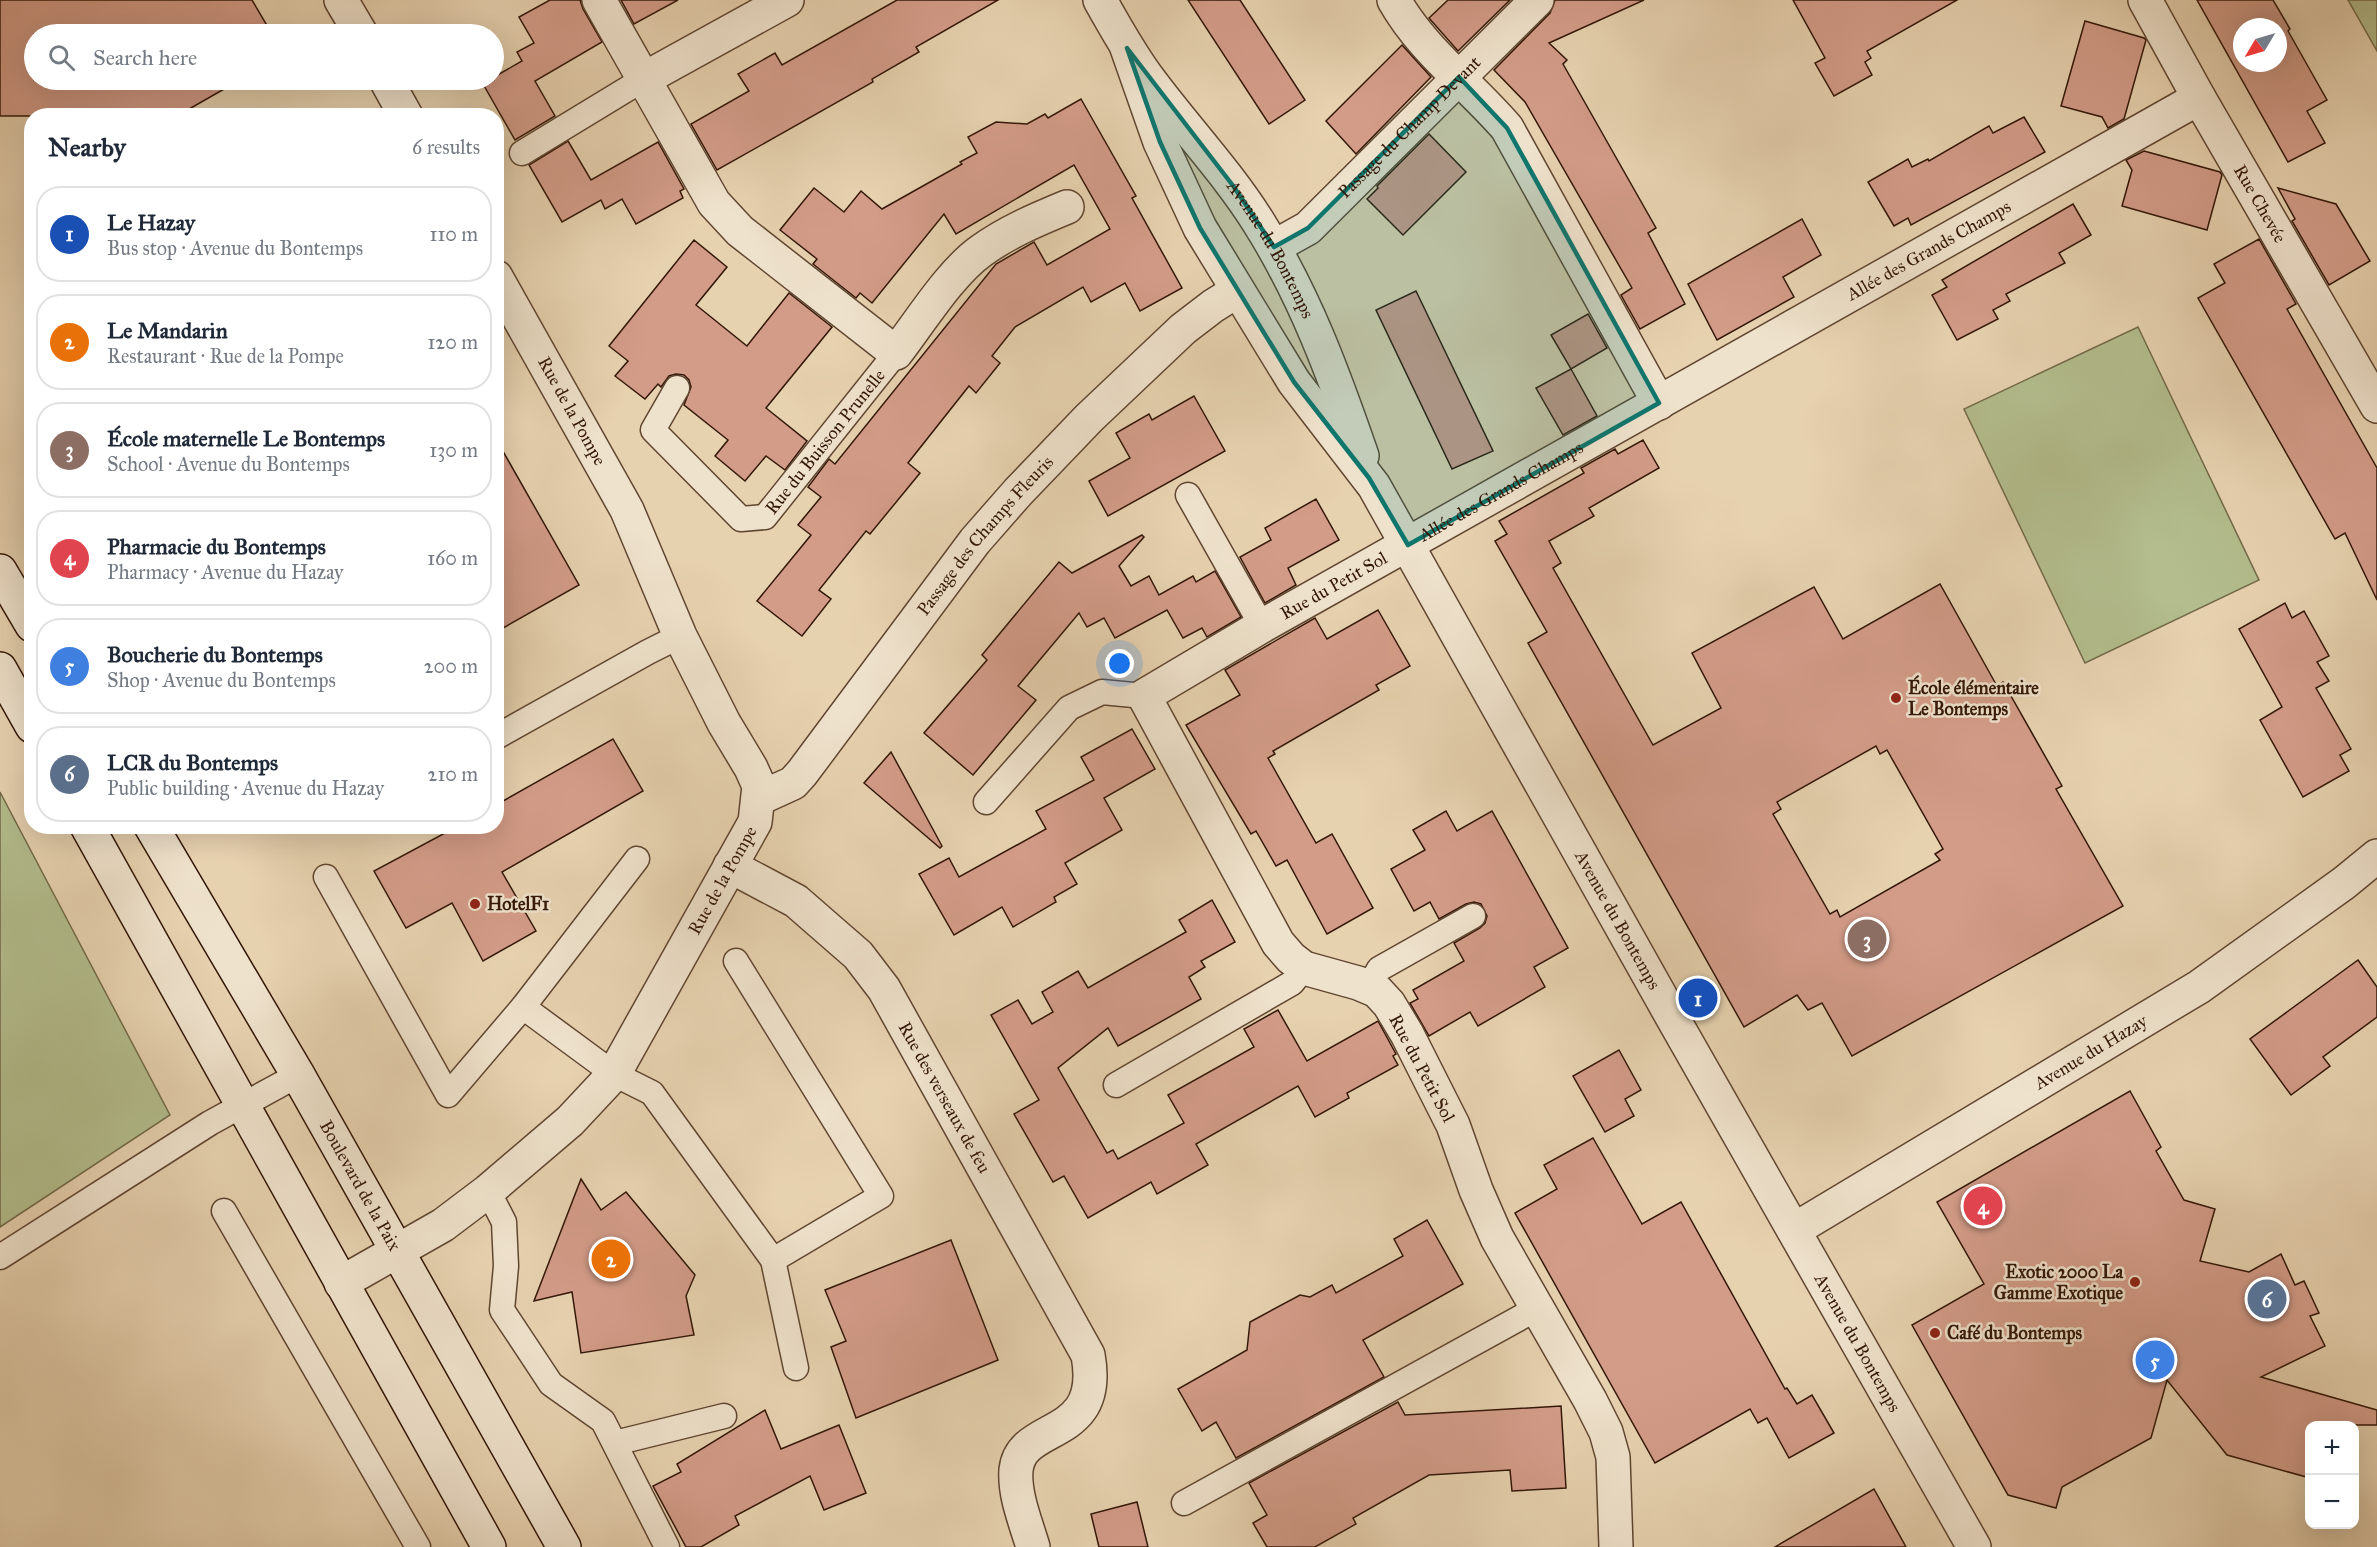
<!DOCTYPE html>
<html lang="en">
<head>
<meta charset="utf-8">
<style>
  :root { --surface:#fff; --page:#f6f6f7; --text:#1f2937; --muted:#747a83; --line:#e0e1e3; --accent:#0b8043 }
  body { margin:0; font-family:"IM FELL Great Primer",serif; background:var(--page); color:var(--text) }
  .controls { position:absolute; right:18px; bottom:18px; display:grid; overflow:hidden; border-radius:12px; box-shadow:0 6px 24px #0002 }
  .controls button { width:54px; height:54px; display:grid; place-items:center; padding:0; border:0; border-bottom:2px solid var(--line); background:var(--surface); color:var(--text); font:30px sans-serif }
  .compass { position:absolute; left:2233px; top:18px; width:54px; height:54px; border-radius:50%; background:var(--surface); box-shadow:0 6px 24px #0002; rotate:232deg }
  .you { position:absolute; left:1120px; top:664px; width:21px; height:21px; margin:-15px; border:4px solid #fff; border-radius:50%; background:#1a73e8; box-shadow:0 0 0 9px #1a73e833 }
  .badge { display:grid; place-items:center; width:39px; height:39px; border-radius:50%; background:var(--accent); color:#fff; font-size:20px; font-weight:700 }
  .pin { position:absolute; translate:-50% -50%; border:3px solid #fff; box-shadow:0 2px 6px #0006 }
  .list { margin:0; padding:0; list-style:none }
  h2 { display:flex; justify-content:space-between; align-items:center; height:78px; margin:0; padding:0 24px; font-size:26px }
  h2 small { font-size:20px; font-weight:400; color:var(--muted) }
  .list li { display:grid; grid-template-columns:39px 1fr auto; gap:18px; align-items:center; box-sizing:border-box; height:96px; margin:0 12px 12px; padding:0 12px; border:2px solid var(--line); border-radius:24px }
  .list b { display:block; font-size:22px; white-space:nowrap }
  .list p { margin:0; font-size:20px; white-space:nowrap; color:var(--muted) }
  .list em { font-size:20px; font-style:normal; color:var(--muted) }
  .icon { flex:none; width:33px; height:33px; fill:none; stroke:currentColor; stroke-width:2; stroke-linecap:round; stroke-linejoin:round }
  .map { position:relative; flex:none; width:2377px; height:1547px; overflow:hidden }
  .search { position:absolute; background:var(--surface); box-shadow:0 6px 24px #0002; left:24px; top:24px; width:480px; height:66px; display:flex; align-items:center; gap:15px; box-sizing:border-box; padding:0 21px; border-radius:33px; color:var(--muted); font-size:22px }
  .panel { position:absolute; background:var(--surface); box-shadow:0 6px 24px #0002; left:24px; top:108px; width:480px; height:726px; border-radius:24px }
  .map>svg:first-child { display:block }
  .green { fill:#b3bd8d; stroke:#736a4a; stroke-width:1.5 }
  .building { fill:#d39c89; stroke:#331707; stroke-width:1.5; fill-rule:evenodd }
  .lines { fill:none; stroke-linecap:round; stroke-linejoin:round }
  .service-casing { stroke:#604631; stroke-width:27 }
  .pedestrian-casing { stroke:#604631; stroke-width:36 }
  .minor-casing { stroke:#604631; stroke-width:36 }
  .tertiary-casing { stroke:#604631; stroke-width:36 }
  .secondary-casing { stroke:#331707; stroke-width:36 }
  .service { stroke:#efe2cc; stroke-width:24 }
  .pedestrian { stroke:#efe2cc; stroke-width:33 }
  .minor { stroke:#efe2cc; stroke-width:33 }
  .tertiary { stroke:#efe2cc; stroke-width:33 }
  .secondary { stroke:#efe2cc; stroke-width:33 }
  .marked { fill:#0f766e; fill-opacity:0.2; stroke:#0f766e; stroke-width:4.5; stroke-linejoin:round }
  .poi-dot { fill:#8f2418; stroke:#efe2cc; stroke-width:2 }
  .labels { text-anchor:middle; stroke-width:5; stroke-linejoin:round; paint-order:stroke }
  .street-label { font-size:18px; fill:#331707; stroke:#efe2cc }
  .poi-label { font-size:18px; font-weight:bold; fill:#331707; stroke:#efe2cc; text-anchor:start }
</style>
</head>
<body>
<div class="map">
<svg width="2377" height="1547" viewBox="0 0 2377 1547">
  <rect width="100%" height="100%" fill="#e7d2b0"/>
  <filter id="stains"><feTurbulence type="fractalNoise" baseFrequency=".00333" numOctaves="4"/><feColorMatrix values="0 0 0 0 .2 0 0 0 0 .09 0 0 0 0 .02 0 0 0 .5 -.17"/></filter>
  <radialGradient id="worn" r=".72"><stop offset=".6" stop-color="#630" stop-opacity="0"/><stop offset="1" stop-color="#630" stop-opacity=".3"/></radialGradient>
  <g class="green">
    <path d="M2348,0H2377V51Z"/>
    <path d="M2138,327L2259,580L2085,663L1964,409Z"/>
    <path d="M0,792L170,1115L0,1227Z"/>
  </g>
  <g class="building">
    <path d="M0,0H252L272,34H34V80H240L177,116H0Z"/>
    <path d="M550,0H580L583,9L602,42L535,81L555,116L515,140L483,84L494,80V77L522,61L517,52L534,43L519,17Z"/>
    <path d="M621,0H678L634,24Z"/>
    <path d="M897,0H998L916,47L919,52L872,79L873,82L717,170L691,124L749,91L738,74L775,53L782,65Z"/>
    <path d="M1188,0H1240L1305,100L1269,124Z"/>
    <path d="M1448,0H1510L1458,51L1429,18Z"/>
    <path d="M1555,0H1644L1549,43L1567,60L1563,64L1656,228L1648,233L1685,304L1640,329L1621,295L1632,288L1525,102L1494,70L1550,13Z"/>
    <path d="M1793,0H1957L1867,51L1871,58L1865,62L1872,75L1834,96L1815,63L1825,58Z"/>
    <path d="M2197,0H2273L2290,29L2288,31L2327,100L2307,111L2325,143L2288,162ZM2242,27H2278V63H2242Z"/>
    <path d="M2085,21L2144,38L2146,40L2124,119L2108,128L2102,117L2061,106Z"/>
    <path d="M1402,45L1431,77L1356,154L1326,121Z"/>
    <path d="M1081,99L1136,196L1132,198L1182,288L1140,311L1125,283L1091,302L1083,287L1015,327L992,356L1000,363L976,393L969,386L908,463L920,473L870,534L866,531L819,590L831,599L802,636L757,601L811,535L798,525L821,497L808,487L829,459L835,464L996,264L1034,242L1047,265L1110,229L1074,165L956,234L944,214L872,303L860,293L856,298L813,264L817,259L780,230L814,188L844,212L861,191L882,209L962,164L960,162L977,153L968,137L996,122L1027,124L1045,114L1048,118Z"/>
    <path d="M2024,117L2045,152L1911,225L1908,218L1894,226L1868,182L1908,159L1912,167L1928,159L1929,161L1989,126L1993,133Z"/>
    <path d="M1429,134L1466,172L1403,235L1367,199L1378,188L1377,186Z"/>
    <path d="M568,141L591,180L658,142L684,189L680,191L683,198L636,224L622,199L605,209L601,200L562,222L529,165Z"/>
    <path d="M2144,151L2220,172L2222,175L2207,230L2122,206L2132,170L2126,160Z"/>
    <path d="M2278,188L2336,204L2370,261L2329,285L2292,221L2295,219Z"/>
    <path d="M2073,204L2091,235L2059,253L2065,263L2006,294L2010,301L1993,310L1998,319L1957,340L1932,295L1947,287L1942,280Z"/>
    <path d="M1802,219L1821,255L1783,277L1794,297L1717,340L1688,284Z"/>
    <path d="M2259,239L2296,304L2287,309L2377,468V600L2345,533L2335,539L2198,298L2225,283L2214,264Z"/>
    <path d="M694,240L727,267L696,305L747,346L789,293L832,327L766,408L807,441L785,470L766,456L745,481L715,456L728,440L684,405L691,387L689,380L684,375L676,374L669,376L661,387L658,384L645,399L615,376L628,361L609,346Z"/>
    <path d="M1416,291L1493,451L1452,469L1376,310Z"/>
    <path d="M1588,314L1607,348L1571,369L1551,335Z"/>
    <path d="M1571,369L1597,416L1563,435L1536,388Z"/>
    <path d="M1194,396L1225,451L1108,516L1089,481L1130,458L1116,433L1149,414L1152,420Z"/>
    <path d="M496,439L579,585L496,632Z"/>
    <path d="M1643,440L1659,468L1589,508L1594,516L1549,541L1561,563L1553,568L1653,745L1721,708L1692,653L1814,587L1843,639L1940,584L1997,686L2003,682L2062,786L2056,789L2123,906L1852,1056L1822,1003L1808,1010L1797,995L1744,1027L1528,643L1547,632L1495,541L1507,534L1499,521L1584,473L1581,468L1615,449L1618,454ZM1876,746L1880,754L1887,750L1943,849L1935,854L1940,860L1840,917L1837,910L1830,914L1773,814L1781,809L1777,802Z"/>
    <path d="M1316,499L1339,540L1288,568L1296,585L1265,603L1240,557L1271,540L1265,528Z"/>
    <path d="M1142,535L1144,537L1119,566L1131,586L1149,576L1159,595L1193,576L1196,582L1215,571L1241,617L1207,637L1202,628L1183,638L1167,610L1115,638L1104,618L1087,627L1079,613L1018,686L1036,700L973,775L924,733L987,660L982,655L1059,562L1072,573Z"/>
    <path d="M2285,603L2292,618L2304,611L2329,656L2317,662L2329,681L2316,688L2351,749L2340,755L2349,771L2303,797L2260,720L2282,707L2239,629Z"/>
    <path d="M1378,610L1410,666L1376,685L1379,690L1273,751L1275,754L1268,758L1316,843L1332,834L1373,908L1327,934L1287,860L1276,866L1256,831L1251,834L1186,725L1240,695L1225,670L1315,618L1327,639Z"/>
    <path d="M1132,729L1155,769L1104,798L1122,830L1065,863L1077,884L1054,897L1056,902L1013,927L1002,907L954,935L919,874L949,858L959,877L1046,829L1036,811L1094,780L1081,757Z"/>
    <path d="M613,739L643,791L502,872L536,931L483,961L452,903L406,928L374,871L458,826H496V805Z"/>
    <path d="M891,752L942,846L940,848L864,783Z"/>
    <path d="M1446,811L1457,831L1492,811L1568,948L1534,967L1545,987L1478,1026L1470,1012L1429,1036L1410,1003L1418,999L1413,990L1464,961L1454,943L1480,928L1485,923L1487,916L1481,904L1474,902L1466,904L1439,919L1430,902L1414,911L1391,869L1425,850L1413,830Z"/>
    <path d="M1212,900L1235,942L1201,961L1205,967L1189,977L1201,999L1118,1046L1108,1028L1058,1068L1107,1153L1113,1150L1118,1159L1184,1123L1168,1095L1254,1047L1244,1029L1278,1010L1307,1061L1378,1021L1396,1054L1393,1056L1398,1065L1347,1093L1349,1098L1315,1117L1298,1086L1196,1144L1208,1165L1157,1194L1151,1182L1088,1218L1064,1176L1053,1182L1014,1114L1039,1100L991,1015L1018,1000L1032,1024L1053,1012L1042,992L1078,971L1088,988L1186,932L1179,920Z"/>
    <path d="M2358,960L2377,987V1017L2323,1057L2330,1066L2291,1095L2250,1039Z"/>
    <path d="M1619,1050L1641,1090L1625,1099L1634,1116L1605,1132L1573,1076Z"/>
    <path d="M2130,1091L2161,1147L2156,1151L2184,1200L2215,1209L2200,1261L2249,1272L2281,1254L2295,1285L2304,1281L2319,1313L2310,1316L2325,1346L2261,1377L2377,1410V1425H2310V1478L2227,1455L2167,1380L2151,1438L2062,1487L2056,1508L2008,1495L1912,1325L1984,1284L1937,1202Z"/>
    <path d="M1593,1138L1642,1224L1681,1202L1785,1389L1787,1388L1797,1404L1812,1395L1834,1433L1789,1458L1767,1418L1758,1423L1750,1409L1655,1463L1515,1213L1557,1189L1544,1165Z"/>
    <path d="M581,1179L601,1210L626,1192L695,1275L686,1296L694,1335L581,1353L572,1292L534,1301Z"/>
    <path d="M1427,1220L1463,1284L1363,1340L1384,1377L1236,1458L1216,1422L1202,1431L1178,1389L1247,1350L1250,1322L1300,1295L1310,1297L1332,1285L1336,1293L1403,1256L1394,1239Z"/>
    <path d="M951,1240L998,1360L856,1418L831,1347L846,1341L825,1290Z"/>
    <path d="M1398,1402L1405,1415L1561,1406L1566,1488L1512,1491L1510,1470L1429,1475L1353,1518L1356,1524L1315,1547H1267L1253,1523L1267,1515L1249,1483Z"/>
    <path d="M765,1410L781,1449L839,1425L866,1493L824,1510L810,1476L735,1516L739,1525L701,1547H686L653,1486L681,1472L677,1464Z"/>
    <path d="M1874,1489L1906,1547H1775Z"/>
    <path d="M1137,1502L1148,1547H1099L1091,1514Z"/>
  </g>
  <g class="lines">
    <defs>
      <g id="service">
        <path d="M522,153L642,80"/>
        <path id="s1" d="M677,388L653,430L741,519L765,517L896,353"/>
        <path d="M1188,495L1262,626"/>
        <path d="M496,737L648,652L680,636"/>
        <path d="M986,802L1069,708L1102,692L1144,696"/>
        <path d="M326,877L448,1095L523,1007L637,859"/>
        <path d="M736,961L881,1196L773,1260"/>
        <path d="M1368,988L1379,969L1473,916"/>
        <path d="M523,1007L614,1074L652,1093L773,1260L796,1368"/>
        <path d="M1116,1085L1292,983L1304,968"/>
        <path d="M488,1191L504,1222L506,1266L502,1310L551,1384L603,1421L667,1547"/>
        <path d="M224,1211L418,1547"/>
        <path d="M0,1257L210,1123L298,1075"/>
        <path d="M615,1443L724,1416"/>
        <path d="M1184,1503L1536,1309"/>
      </g>
      <g id="pedestrian">
        <path id="s2" d="M1274,247L1308,228L1537,0"/>
        <path id="s3" d="M758,799L793,783L802,773L975,541L1018,492L1089,418L1183,329L1213,306L1237,291"/>
      </g>
      <g id="minor">
        <path d="M341,0L361,34"/>
        <path d="M599,0L714,203L740,231L896,353C920,322 950,273 981,251C1007,232 1038,219 1067,207"/>
        <path d="M1394,0C1423,51 1469,84 1507,128L1659,403"/>
        <path id="s4" d="M2145,0L2199,98L2377,406"/>
        <path d="M386,80L406,116"/>
        <path d="M642,80L787,0"/>
        <path id="s5" d="M730,866L796,901L858,955L884,989L1088,1355C1104,1443 1021,1420 1016,1470C1014,1495 1026,1523 1033,1547"/>
        <path id="s6" d="M1794,1230L2199,987L2344,883L2377,856"/>
        <path id="s7" d="M341,1283L443,1225L488,1191L570,1121L614,1074L755,822L759,786L751,768L724,723L680,636L627,510L496,277"/>
        <path id="s8" d="M1616,1547L1613,1457L1606,1432L1590,1400L1497,1238L1476,1190L1453,1125L1407,1034L1389,1004L1377,991L1358,983L1304,968L1291,958L1278,943L1144,696L1262,626L2199,98"/>
      </g>
      <g id="tertiary">
        <path id="s9" d="M1100,0C1116,28 1131,56 1151,82C1186,129 1227,172 1259,223C1305,296 1334,375 1362,456"/>
        <path id="s10" d="M1127,48L1160,142L1200,228L1294,382L1374,486L1675,1022L1974,1547"/>
      </g>
      <g id="secondary">
        <path d="M0,571L32,625"/>
        <path d="M0,669L32,726"/>
        <path d="M87,826L489,1547"/>
        <path id="s11" d="M151,826L298,1075L564,1547"/>
      </g>
    </defs>
    <use href="#service" class="service-casing"/>
    <use href="#pedestrian" class="pedestrian-casing"/>
    <use href="#minor" class="minor-casing"/>
    <use href="#tertiary" class="tertiary-casing"/>
    <use href="#secondary" class="secondary-casing"/>
    <use href="#service" class="service"/>
    <use href="#pedestrian" class="pedestrian"/>
    <use href="#minor" class="minor"/>
    <use href="#tertiary" class="tertiary"/>
    <use href="#secondary" class="secondary"/>
  </g>
  <path class="marked" d="M1127,48L1234,187L1274,247L1308,228L1459,77L1507,128L1659,403L1408,545L1369,478L1294,382L1200,228L1160,142Z"/>
  <g class="poi-dot">
    <circle cx="1896" cy="698" r="6"/>
    <circle cx="475" cy="904" r="6"/>
    <circle cx="2135" cy="1282" r="6"/>
    <circle cx="1935" cy="1333" r="6"/>
  </g>
  <g class="labels">
    <g class="street-label">
      <text dy="6" stroke="none"><textPath href="#s2" startOffset="182">Passage du Champ Devant</textPath></text>
      <text dy="6" stroke="none"><textPath href="#s4" startOffset="234">Rue Chevée</textPath></text>
      <text dy="6" stroke="none"><textPath href="#s9" startOffset="303">Avenue du Bontemps</textPath></text>
      <text dy="6" stroke="none"><textPath href="#s8" startOffset="1911">Allée des Grands Champs</textPath></text>
      <text transform="translate(572 411) rotate(61)" y="6">Rue de la Pompe</text>
      <text dy="6" stroke="none"><textPath href="#s1" startOffset="294">Rue du Buisson Prunelle</textPath></text>
      <text dy="6" stroke="none"><textPath href="#s8" startOffset="1420">Allée des Grands Champs</textPath></text>
      <text dy="6" stroke="none"><textPath href="#s3" startOffset="352">Passage des Champs Fleuris</textPath></text>
      <text dy="6" stroke="none"><textPath href="#s8" startOffset="1228">Rue du Petit Sol</textPath></text>
      <text dy="6" stroke="none"><textPath href="#s7" startOffset="568">Rue de la Pompe</textPath></text>
      <text dy="6" stroke="none"><textPath href="#s10" startOffset="1004">Avenue du Bontemps</textPath></text>
      <text dy="6" stroke="none"><textPath href="#s6" startOffset="346">Avenue du Hazay</textPath></text>
      <text transform="translate(1422 1068) rotate(62)" y="6">Rue du Petit Sol</text>
      <text dy="6" stroke="none"><textPath href="#s5" startOffset="324">Rue des verseaux de feu</textPath></text>
      <text dy="6" stroke="none"><textPath href="#s11" startOffset="416">Boulevard de la Paix</textPath></text>
      <text dy="6" stroke="none"><textPath href="#s10" startOffset="1490">Avenue du Bontemps</textPath></text>
    </g>
    <g class="poi-label">
      <text x="1908" y="694">École élémentaire<tspan x="1908" dy="21">Le Bontemps</tspan></text>
      <text x="487" y="910">HotelF1</text>
      <text x="2123" y="1278" text-anchor="end">Exotic 2000 La<tspan x="2123" dy="21">Gamme Exotique</tspan></text>
      <text x="1947" y="1339">Café du Bontemps</text>
    </g>
  </g>
  <rect width="100%" height="100%" filter="url(#stains)"/>
  <rect width="100%" height="100%" fill="url(#worn)"/>
</svg>
<div class="controls">
<button>+</button>
<button>−</button>
</div>
<svg class="compass" viewBox="-18 -18 36 36"><path d="M0-13l5 13h-10z" fill="#e53935"/><path d="M0 13l5-13h-10z" fill="#747a83"/></svg>
<div class="you"></div>
<div class="pin badge" style="left:1698px;top:998px;background:#1a4fb4">1</div>
<div class="pin badge" style="left:611px;top:1259px;background:#e8710a">2</div>
<div class="pin badge" style="left:1867px;top:939px;background:#8d6e63">3</div>
<div class="pin badge" style="left:1983px;top:1206px;background:#e0444e">4</div>
<div class="pin badge" style="left:2155px;top:1360px;background:#3f7fe0">5</div>
<div class="pin badge" style="left:2267px;top:1299px;background:#5c6f8a">6</div>
<div class="search"><svg class="icon" aria-label="search" viewBox="0 0 24 24"><circle cx="10" cy="10" r="6"/><path d="M15 15l6 6"/></svg>Search here</div>
<section class="panel">
<h2>Nearby<small>6 results</small></h2>
<ul class="list">
<li><span class="badge" style="background:#1a4fb4">1</span><div><b>Le Hazay</b><p>Bus stop · Avenue du Bontemps</p></div><em>110 m</em></li>
<li><span class="badge" style="background:#e8710a">2</span><div><b>Le Mandarin</b><p>Restaurant · Rue de la Pompe</p></div><em>120 m</em></li>
<li><span class="badge" style="background:#8d6e63">3</span><div><b>École maternelle Le Bontemps</b><p>School · Avenue du Bontemps</p></div><em>130 m</em></li>
<li><span class="badge" style="background:#e0444e">4</span><div><b>Pharmacie du Bontemps</b><p>Pharmacy · Avenue du Hazay</p></div><em>160 m</em></li>
<li><span class="badge" style="background:#3f7fe0">5</span><div><b>Boucherie du Bontemps</b><p>Shop · Avenue du Bontemps</p></div><em>200 m</em></li>
<li><span class="badge" style="background:#5c6f8a">6</span><div><b>LCR du Bontemps</b><p>Public building · Avenue du Hazay</p></div><em>210 m</em></li>
</ul>
</section>
</div>
</body>
</html>
